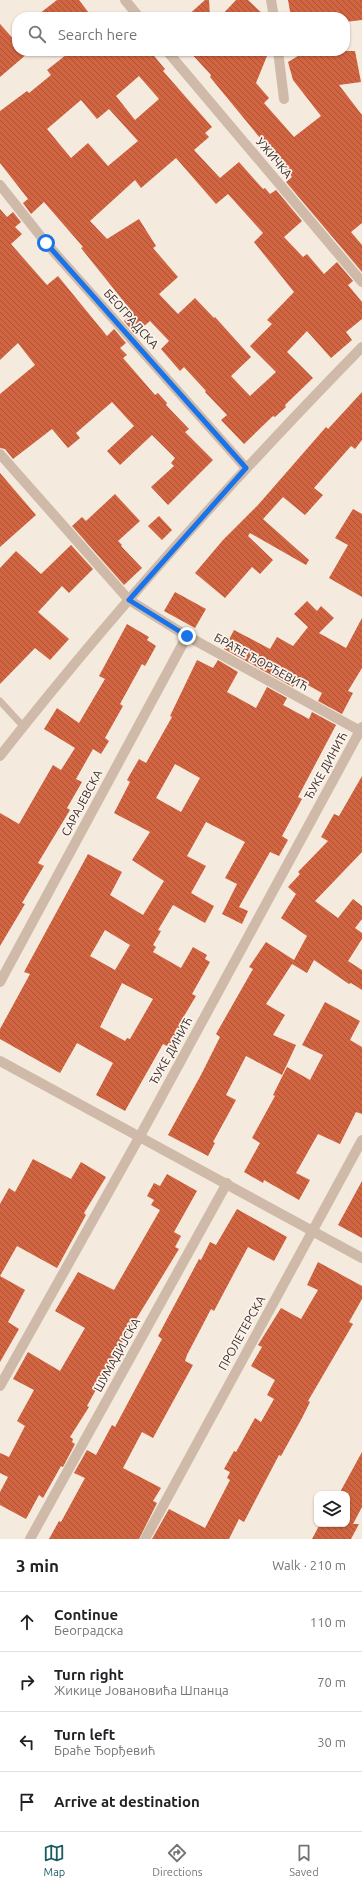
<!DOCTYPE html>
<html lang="en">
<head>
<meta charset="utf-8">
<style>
  :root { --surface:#fff; --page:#f6f6f6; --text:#202124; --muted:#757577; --line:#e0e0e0; --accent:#1a5c61 }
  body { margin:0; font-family:Ubuntu,sans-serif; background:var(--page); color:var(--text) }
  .controls { position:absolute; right:12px; bottom:12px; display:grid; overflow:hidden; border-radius:8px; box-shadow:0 1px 3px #0004 }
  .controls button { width:36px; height:36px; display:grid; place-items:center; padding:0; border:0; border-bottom:1px solid var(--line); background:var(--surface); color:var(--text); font:20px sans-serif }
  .stop { position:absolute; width:12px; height:12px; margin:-9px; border:3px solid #1a73e8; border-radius:50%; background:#fff }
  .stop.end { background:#1a73e8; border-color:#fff; box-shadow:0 1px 4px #0008 }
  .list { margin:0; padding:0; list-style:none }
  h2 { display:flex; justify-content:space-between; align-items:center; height:52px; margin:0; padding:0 16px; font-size:17px }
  h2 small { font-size:13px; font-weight:400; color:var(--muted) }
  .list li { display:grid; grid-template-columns:26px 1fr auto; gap:12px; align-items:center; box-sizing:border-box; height:60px; padding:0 16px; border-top:1px solid var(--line) }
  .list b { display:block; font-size:15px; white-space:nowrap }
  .list p { margin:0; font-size:13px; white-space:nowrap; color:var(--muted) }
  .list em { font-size:13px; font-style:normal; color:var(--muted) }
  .icon { flex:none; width:22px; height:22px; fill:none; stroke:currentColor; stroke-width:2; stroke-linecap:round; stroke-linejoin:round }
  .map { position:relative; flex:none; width:362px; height:1539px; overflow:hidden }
  .search { position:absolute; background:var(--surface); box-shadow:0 1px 3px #0004; left:12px; right:12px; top:12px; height:44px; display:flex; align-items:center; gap:10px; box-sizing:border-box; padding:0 14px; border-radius:16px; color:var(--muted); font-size:15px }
  .sheet { height:292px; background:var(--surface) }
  nav { display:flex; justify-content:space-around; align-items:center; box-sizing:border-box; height:56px; border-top:1px solid var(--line); background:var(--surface); font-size:11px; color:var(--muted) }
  nav a { display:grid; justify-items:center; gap:2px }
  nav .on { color:var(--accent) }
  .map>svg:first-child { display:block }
  .building { fill:url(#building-back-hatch); fill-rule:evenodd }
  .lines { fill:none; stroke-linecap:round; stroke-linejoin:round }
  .service { stroke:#cfbaa9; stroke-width:7 }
  .minor { stroke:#cfbaa9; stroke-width:10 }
  .route { stroke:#1a73e8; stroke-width:5 }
  .labels { text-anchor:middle; stroke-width:3.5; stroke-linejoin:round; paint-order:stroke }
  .street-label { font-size:12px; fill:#3b2f29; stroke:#fcf4ec }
</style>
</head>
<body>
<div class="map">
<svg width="362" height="1539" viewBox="0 0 362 1539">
  <defs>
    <pattern id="building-back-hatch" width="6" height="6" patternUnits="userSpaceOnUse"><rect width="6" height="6" fill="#d16441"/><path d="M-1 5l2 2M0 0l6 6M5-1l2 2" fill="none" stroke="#ab5336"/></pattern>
  </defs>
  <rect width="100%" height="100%" fill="#f5eade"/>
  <g class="building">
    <path d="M57,0H79L92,17H35Z"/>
    <path d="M205,0H209L210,17H186Z"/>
    <path d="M236,0H248L266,17H220Z"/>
    <path d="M288,0H362V20L345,22V17H291Z"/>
    <path d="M0,24L17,43V51H24L27,54L0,77Z"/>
    <path d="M71,51H150L165,69L163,71L212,127L205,133L209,137L194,150L220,178L239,162L263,189L265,188L270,194L276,190L302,221L284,237L303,257L307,254L324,274L337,262L353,281L348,285L362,302V319L346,332L352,340L331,358L307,331L287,352L313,378L285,405L286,407L275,417L273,416L244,444L221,420L227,415L205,392L206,391L184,367L180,371L161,349L169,341L150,321L135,334L124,321L133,313L81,248L83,247L44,202L31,214L23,203L28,199L0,163V111L27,91L29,93L51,75L47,70ZM139,76L159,99L135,120L116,96ZM81,100L97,119L109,109L138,141L108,166L88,143L71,158L47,129ZM176,158L216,204L228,194L263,233L254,242L294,292L267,320L272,324L250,346L276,372L250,396L231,376L251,357L215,317L214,318L195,298L178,314L159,294L178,277L153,248L156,246L139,219L107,239L90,221L135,180L141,188Z"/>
    <path d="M189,51H269L256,83L269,98L264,103L294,137L321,116L293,80L288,62L306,51H355L361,82L339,85L362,115V223L351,232L362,245V272L286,182L292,177L210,77L211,75Z"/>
    <path d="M0,209L7,217L13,212L21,222L15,227L22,234L11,244L47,285L58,276L107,336L114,329L126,343L120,348L127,355L123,358L155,395L158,393L167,403L166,405L189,429L185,432L213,460L168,505L151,487L174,466L171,463L175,458L152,435L120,465L107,451L134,426L112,402L76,433L80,438L68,448L52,429L13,459L5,449L0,448V394L35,365L18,343L0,360Z"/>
    <path d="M362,392V440L355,449L351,446L314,488L323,495L305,515L283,497L263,519L309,560L306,565L250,533L248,536L273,560L260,574L252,567L225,598L195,573L223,540L258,505L326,427L328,429Z"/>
    <path d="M0,473L36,515L0,547Z"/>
    <path d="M115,494L140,521L118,541L122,545L121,546L142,568L124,585L72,526L82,517L86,521Z"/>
    <path d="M353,509L362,514V597L329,578L348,545L335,538Z"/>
    <path d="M159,516L172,530L162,540L148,526Z"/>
    <path d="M71,545L93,569L69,593L62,586L38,612L69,639L50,660L35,648L0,684V568L16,551L41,574Z"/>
    <path d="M175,592L206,609L195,628L164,611Z"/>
    <path d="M307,601L317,611L321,606L334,618L319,633L346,648L362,618V668L348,691L353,693L342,714L318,701L322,693L297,679L293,687L224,649L234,630L270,649L277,637L293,646L308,627L294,614Z"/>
    <path d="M127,624L149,637L147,640L156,646L145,666L142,664L120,704L123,706L105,738L109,741L101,754L93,749L76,779L82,782L67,808L70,810L38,863L44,866L22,903L25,904L0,946V813L19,824L53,765L61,770L75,748L44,729L57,708L79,723L105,679L99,676Z"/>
    <path d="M197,660L213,668L218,660L238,672L227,692L256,708L267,687L287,698L283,705L309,719L312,712L336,725L298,797L302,799L282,836L288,840L279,856L270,852L239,907L248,911L242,924L222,914L237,884L225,878L245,842L206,822L187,856L206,866L191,893L214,906L205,923L173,905L158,930L161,931L153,945L156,947L153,952L181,968L193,947L207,955L205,959L210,962L192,994L196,996L181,1021L183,1022L169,1047L163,1044L125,1111L96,1095L113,1063L77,1043L60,1073L0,1039V1029L30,974L24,972L88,854L122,872L110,895L143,915L164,881L132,860L150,832L114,813L130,782L127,780L139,759L146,763L172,717L170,716ZM175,764L200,778L181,812L156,798ZM105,930L130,945L115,970L90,956ZM122,983L153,999L130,1039L127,1038L125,1041L100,1027Z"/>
    <path d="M362,776V852L315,901L338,918L353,899L362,906V919L355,928L362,933V939L348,961L362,970V990L351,983L349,984L314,960L307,973L292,964L266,1004L285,1015L273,1035L296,1045L282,1075L246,1056L226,1095L236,1100L213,1142L215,1143L208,1156L168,1135L202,1073L220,1037L216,1034L253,969L249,967L266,942L294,960L307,936L281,918L296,894L288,887L300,874L298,872L328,841L321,837L334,814L339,816Z"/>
    <path d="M325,1002L360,1021L350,1040L362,1047V1114L356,1112L340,1144L318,1134L296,1173L310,1180L299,1200L264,1180L263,1183L244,1172L260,1143L252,1138L275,1096L273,1095L287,1067L310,1080L323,1055L302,1045Z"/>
    <path d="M33,1159L71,1179L81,1162L106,1177L84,1213L86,1215L57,1268L17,1246L0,1276L25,1290L8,1322L19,1329L0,1362V1204L9,1188L15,1192Z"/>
    <path d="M167,1174L197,1191L174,1232L181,1236L175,1247L179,1249L124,1339L87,1406L89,1407L70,1437L73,1439L72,1442L75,1444L63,1467L61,1466L43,1498L39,1495L26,1519L0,1505V1492L8,1477L0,1473V1453L9,1457L25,1426L17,1421L34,1390L13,1379L28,1352L60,1371L85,1328L55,1311L78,1272L114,1290L160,1210L151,1205L154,1200L147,1196L154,1183L160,1186Z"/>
    <path d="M362,1181V1238L338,1225Z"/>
    <path d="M237,1209L287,1237L274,1261L248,1247L214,1311L211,1309L187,1355L185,1361L193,1365L153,1438L142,1432L123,1468L161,1488L153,1501L157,1503L139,1539H49L59,1521L61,1522L85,1478L74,1473L87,1450L96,1455L112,1425L115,1427L162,1339L158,1336L199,1259L201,1260L210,1242L216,1245Z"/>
    <path d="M318,1262L362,1286V1299L349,1322L353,1324L308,1401L310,1402L302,1418L281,1456L279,1455L244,1522L239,1519L229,1539H152L169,1509L205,1528L230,1480L227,1478L230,1472L224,1469L234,1451L236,1452L255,1418L261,1422L274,1399L267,1395L275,1380L251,1366L262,1347L258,1345L281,1308L301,1319L318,1290L307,1285Z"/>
    <path d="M362,1452V1507L353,1524H359L351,1539H312L320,1524H347V1494H339Z"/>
  </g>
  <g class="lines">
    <path class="service" d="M0,701L23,726"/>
    <g class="minor">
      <path d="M125,0L139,17"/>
      <path d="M271,0L274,17"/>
      <path d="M167,51L362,282"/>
      <path d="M278,51L284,99"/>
      <path d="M0,185L46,243L246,468"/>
      <path d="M0,454L129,600L187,636L362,732"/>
      <path d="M0,756C112,613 235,477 362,347"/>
      <path d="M0,982L187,636"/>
      <path d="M0,1061L362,1258"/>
      <path d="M0,1386L140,1136L362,727"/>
      <path d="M30,1539L227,1183"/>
      <path d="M145,1539L362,1140"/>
    </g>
  </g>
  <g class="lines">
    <path class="route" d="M46,243L246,468L129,600L187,636"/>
  </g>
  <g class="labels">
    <g class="street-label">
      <text transform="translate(274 158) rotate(50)" y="4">УЖИЧКА</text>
      <text transform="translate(131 319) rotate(48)" y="4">БЕОГРАДСКА</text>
      <text transform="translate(261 662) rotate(29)" y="4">БРАЋЕ ЂОРЂЕВИЋ</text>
      <text transform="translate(326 766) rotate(-61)" y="4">ЂУКЕ ДИНИЋ</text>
      <text transform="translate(82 803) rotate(-62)" y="4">САРАЈЕВСКА</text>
      <text transform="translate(171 1051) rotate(-61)" y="4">ЂУКЕ ДИНИЋ</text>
      <text transform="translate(242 1333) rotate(-61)" y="4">ПРОЛЕТЕРСКА</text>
      <text transform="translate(117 1355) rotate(-61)" y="4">ШУМАДИЈСКА</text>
    </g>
  </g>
</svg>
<div class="controls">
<button><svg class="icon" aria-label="layers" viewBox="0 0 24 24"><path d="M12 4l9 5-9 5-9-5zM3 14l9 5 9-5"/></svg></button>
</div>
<div class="stop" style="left:46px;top:243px"></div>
<div class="stop end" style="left:187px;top:636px"></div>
<div class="search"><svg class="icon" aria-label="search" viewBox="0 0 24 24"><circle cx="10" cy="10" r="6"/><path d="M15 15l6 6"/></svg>Search here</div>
</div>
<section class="sheet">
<h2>3 min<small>Walk · 210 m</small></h2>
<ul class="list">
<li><svg class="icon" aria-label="ahead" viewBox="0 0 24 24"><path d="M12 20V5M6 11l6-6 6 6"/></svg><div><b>Continue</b><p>Београдска</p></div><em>110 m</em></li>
<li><svg class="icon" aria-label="right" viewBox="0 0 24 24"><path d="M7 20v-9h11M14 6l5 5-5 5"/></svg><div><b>Turn right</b><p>Жикице Јовановића Шпанца</p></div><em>70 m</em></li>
<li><svg class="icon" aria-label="left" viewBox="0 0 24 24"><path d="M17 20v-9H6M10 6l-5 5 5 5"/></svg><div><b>Turn left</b><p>Браће Ђорђевић</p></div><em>30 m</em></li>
<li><svg class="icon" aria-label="arrive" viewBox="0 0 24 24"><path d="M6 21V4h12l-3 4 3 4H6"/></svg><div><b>Arrive at destination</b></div></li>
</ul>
</section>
<nav>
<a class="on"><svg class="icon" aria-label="map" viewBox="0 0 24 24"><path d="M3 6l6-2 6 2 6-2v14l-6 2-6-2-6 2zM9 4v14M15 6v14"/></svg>Map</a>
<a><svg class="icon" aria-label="directions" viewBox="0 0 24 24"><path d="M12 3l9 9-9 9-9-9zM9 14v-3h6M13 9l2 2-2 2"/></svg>Directions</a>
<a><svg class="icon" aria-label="saved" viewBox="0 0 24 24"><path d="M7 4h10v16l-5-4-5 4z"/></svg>Saved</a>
</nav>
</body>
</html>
